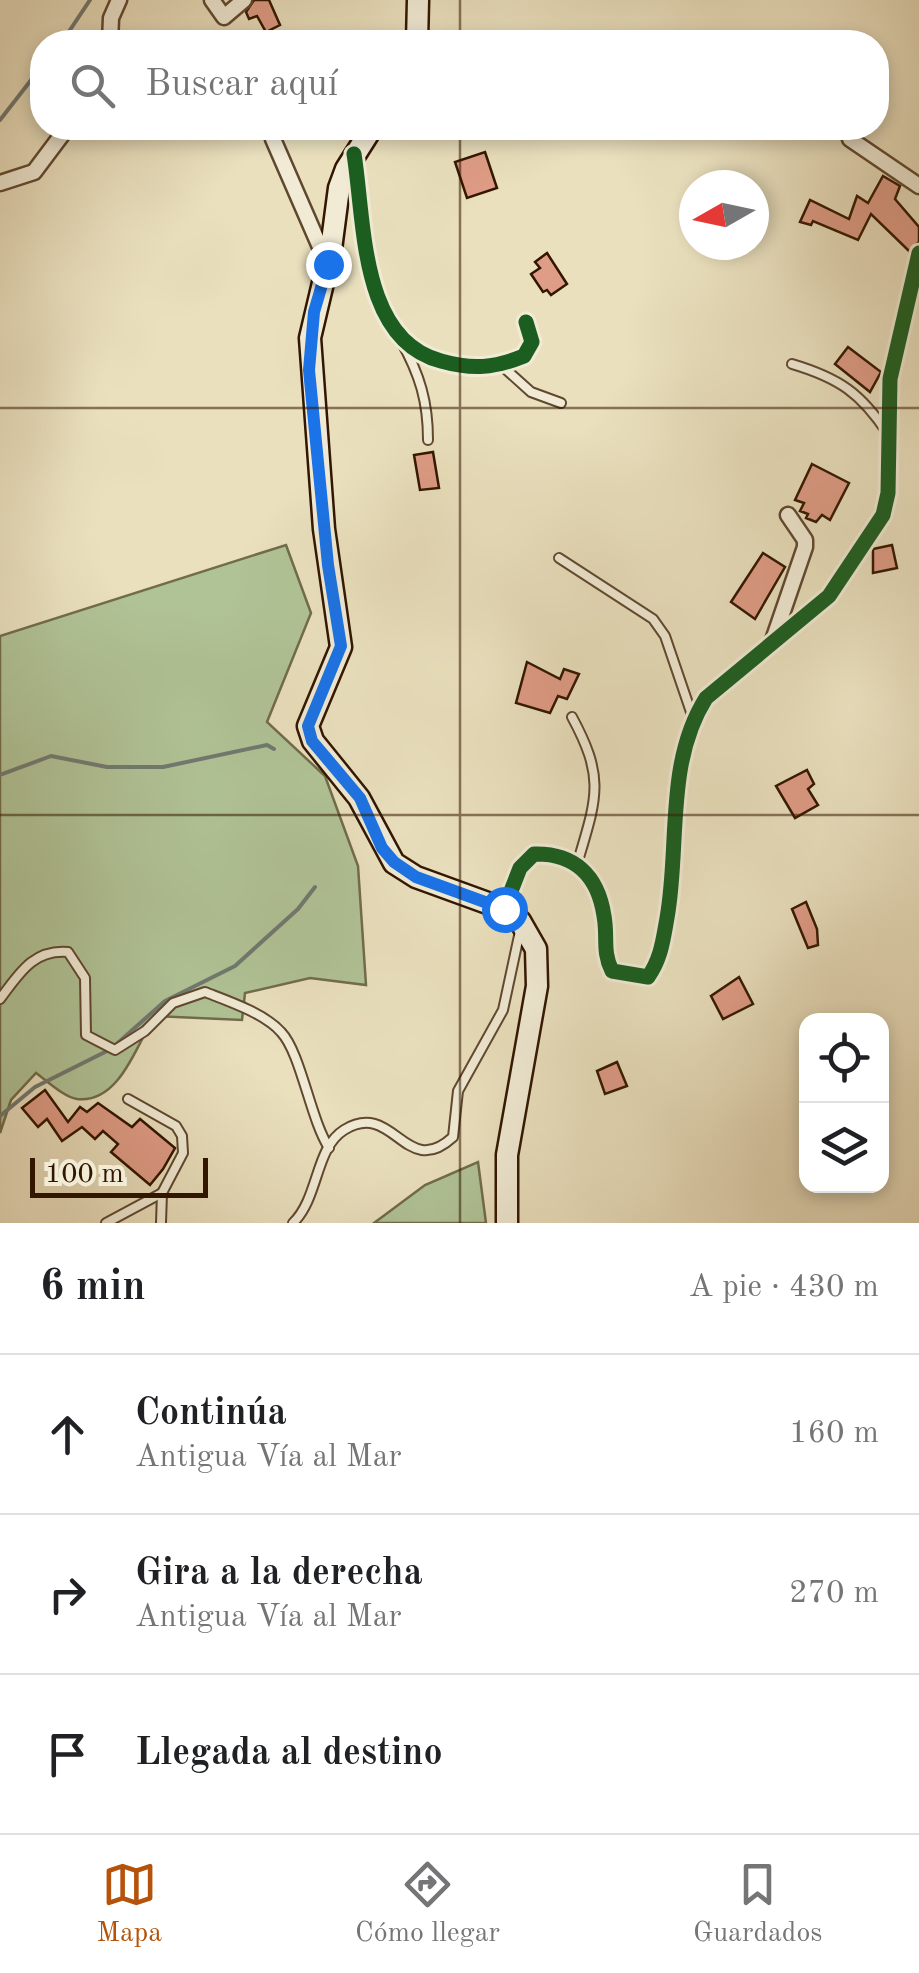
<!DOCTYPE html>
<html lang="es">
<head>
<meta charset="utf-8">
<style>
  :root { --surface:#fff; --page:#f6f6f6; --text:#202124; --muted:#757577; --line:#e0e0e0; --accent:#b45309 }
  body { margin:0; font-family:"Old Standard TT",serif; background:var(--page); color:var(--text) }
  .controls { position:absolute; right:30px; bottom:30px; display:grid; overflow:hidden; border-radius:20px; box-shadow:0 5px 15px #0003 }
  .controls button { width:90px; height:90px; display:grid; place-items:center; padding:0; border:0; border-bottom:2px solid var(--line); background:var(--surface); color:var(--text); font:50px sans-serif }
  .compass { position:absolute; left:679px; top:170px; width:90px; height:90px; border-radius:50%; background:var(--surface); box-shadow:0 5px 15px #0003; rotate:261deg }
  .scale { position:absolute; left:30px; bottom:25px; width:178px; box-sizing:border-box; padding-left:10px; border:5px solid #321600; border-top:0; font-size:28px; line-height:35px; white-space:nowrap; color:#321600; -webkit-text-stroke:8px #f1ebd5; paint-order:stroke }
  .stop { position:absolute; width:30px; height:30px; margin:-22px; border:8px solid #1a73e8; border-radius:50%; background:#fff }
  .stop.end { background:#1a73e8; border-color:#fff; box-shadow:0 2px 10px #0008 }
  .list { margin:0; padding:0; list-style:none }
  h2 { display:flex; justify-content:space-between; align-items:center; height:130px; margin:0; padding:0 40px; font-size:42px }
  h2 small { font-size:32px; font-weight:400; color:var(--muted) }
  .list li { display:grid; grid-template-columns:65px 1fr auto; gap:30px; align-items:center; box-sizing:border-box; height:160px; padding:0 40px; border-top:2px solid var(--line) }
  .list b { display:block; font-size:38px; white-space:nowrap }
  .list p { margin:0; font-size:32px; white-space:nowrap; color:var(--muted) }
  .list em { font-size:32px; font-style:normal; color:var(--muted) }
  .icon { flex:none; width:55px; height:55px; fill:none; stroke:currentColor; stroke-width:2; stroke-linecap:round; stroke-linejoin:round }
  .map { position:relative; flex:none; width:919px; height:1223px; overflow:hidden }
  .search { position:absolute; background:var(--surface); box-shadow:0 5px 15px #0003; left:30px; right:30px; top:30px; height:110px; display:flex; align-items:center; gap:25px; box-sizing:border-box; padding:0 35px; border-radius:40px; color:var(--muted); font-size:38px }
  .sheet { height:610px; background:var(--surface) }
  nav { display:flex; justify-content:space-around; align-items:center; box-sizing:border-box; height:140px; border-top:2px solid var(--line); background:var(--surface); font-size:28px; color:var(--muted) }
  nav a { display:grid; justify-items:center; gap:5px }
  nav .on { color:var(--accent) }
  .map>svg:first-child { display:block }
  .green { fill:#b0c396; stroke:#716c4b; stroke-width:2.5 }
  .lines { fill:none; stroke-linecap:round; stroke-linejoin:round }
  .stream { stroke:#717970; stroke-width:4 }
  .building { fill:#df9c86; stroke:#321600; stroke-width:2.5 }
  .service-casing { stroke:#604830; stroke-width:12 }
  .minor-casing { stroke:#604830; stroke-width:19 }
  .secondary-casing { stroke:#321600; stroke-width:25 }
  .service { stroke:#f1ebd5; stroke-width:8 }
  .minor { stroke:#f1ebd5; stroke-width:14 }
  .secondary { stroke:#f1ebd5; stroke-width:20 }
  .cycleway-casing { stroke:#f1ebd5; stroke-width:21 }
  .cycleway { stroke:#1b5e20; stroke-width:15 }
  .route { stroke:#1a73e8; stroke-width:12 }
  .grid { fill:none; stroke:#321600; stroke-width:2.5; stroke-opacity:0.55 }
</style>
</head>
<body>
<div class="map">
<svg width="919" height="1223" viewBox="0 0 919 1223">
  <rect width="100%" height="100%" fill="#eae0be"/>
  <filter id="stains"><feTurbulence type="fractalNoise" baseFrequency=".002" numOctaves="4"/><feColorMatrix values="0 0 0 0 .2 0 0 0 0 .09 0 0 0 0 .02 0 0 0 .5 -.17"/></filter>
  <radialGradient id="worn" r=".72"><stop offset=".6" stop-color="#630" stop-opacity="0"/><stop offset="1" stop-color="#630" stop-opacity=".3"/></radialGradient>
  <g class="green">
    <path d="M286,545L311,613L267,722L325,776L358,866L366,985L310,978L245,993L242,1020L154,1016C137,1045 119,1104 77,1099C64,1097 47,1081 36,1073L11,1100L0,1133V636Z"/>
    <path d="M478,1162L486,1223H374L425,1185Z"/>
  </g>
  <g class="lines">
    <g class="stream">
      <path d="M62,42L90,0"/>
      <path d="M0,120L42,66"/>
      <path d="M0,775L51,756L107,767H163L267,745L274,749"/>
      <path d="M0,1116L35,1087L111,1049L165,1001L235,966L298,909L315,887"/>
    </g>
  </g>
  <g class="building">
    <path d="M254,0H269L280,25L266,32L257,16L249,19L246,12Z"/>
    <path d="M485,152L497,188L467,198L455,162Z"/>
    <path d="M883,176L900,186L895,199L919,227V242L909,251L871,214L858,240L813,221L811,225L800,222L810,200L849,219L857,196L868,203Z"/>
    <path d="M547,253L567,284L551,295L547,290L543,292L531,274L540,268L535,262Z"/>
    <path d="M848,347L881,372L870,392L835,364Z"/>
    <path d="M433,452L439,488L420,490L414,455Z"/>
    <path d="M812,464L849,483L830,520L822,515L816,522L806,518L808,514L800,511L804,503L795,500Z"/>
    <path d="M892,545L897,568L873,573V549Z"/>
    <path d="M763,553L785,567L755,619L731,602Z"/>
    <path d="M527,662L560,679L564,669L579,674L567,699L558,696L550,713L516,703Z"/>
    <path d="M807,770L814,784L808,789L818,805L795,818L776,786Z"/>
    <path d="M806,902L817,929L818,945L808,948L792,909Z"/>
    <path d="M739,977L753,1004L723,1019L711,996Z"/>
    <path d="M617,1062L627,1086L605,1094L597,1071Z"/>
    <path d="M45,1090L68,1122L80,1107L87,1112L98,1103L132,1127L140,1119L175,1148L163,1169L150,1185L111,1152L118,1144L103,1131L95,1139L82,1127L62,1141L47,1119L38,1127L22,1108Z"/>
  </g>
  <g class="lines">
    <defs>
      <g id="service">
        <path d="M401,341C420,375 428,402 428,440"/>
        <path d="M792,364C839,378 861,393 888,434"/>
        <path d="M501,365L531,392L561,403"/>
        <path d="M559,558L653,619L665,636L693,718"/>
        <path d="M572,717C605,778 597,797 578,861"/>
        <path d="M0,999C19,974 33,949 68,952L85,978L86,1035L115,1050L145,1031L173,1003L205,992C228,1001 264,1013 281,1032C301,1053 310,1118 329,1148"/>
        <path d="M128,1099L176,1126L182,1136L183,1153L162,1193L161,1223"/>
        <path d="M106,1223L162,1193"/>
        <path d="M293,1223C319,1198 315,1148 344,1130C394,1099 405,1181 453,1137L458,1091L503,1010L520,931"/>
      </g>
      <g id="minor">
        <path d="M212,0L224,17L244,0"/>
        <path d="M110,42L111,18L119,0"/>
        <path d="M273,139L327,263"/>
        <path d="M850,139L919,186"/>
        <path d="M354,154C365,223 360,340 441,361C473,370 494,368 524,356L532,342L526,322"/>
        <path d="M0,183L34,172L67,128"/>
        <path d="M772,643L805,547V540L788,515"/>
        <path d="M504,909L520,868L534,854C574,853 598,875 604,916C608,937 602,951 612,971L648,977C661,959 663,940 667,918C680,846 665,763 706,698L829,596L883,515L888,493L890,379L919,253"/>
      </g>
      <g id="secondary">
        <path d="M417,42L418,0"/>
        <path d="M372,128L346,169L339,188L331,249L310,338L324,529L341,647L308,726L313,741L359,798L394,863L416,877L504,909L520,921L536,949L537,986L507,1155V1223"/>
      </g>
    </defs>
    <use href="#service" class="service-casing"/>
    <use href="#minor" class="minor-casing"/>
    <use href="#secondary" class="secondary-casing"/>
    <use href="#service" class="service"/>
    <use href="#minor" class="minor"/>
    <use href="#secondary" class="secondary"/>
    <defs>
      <g id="cycleway">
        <path d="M354,154C365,223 360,340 441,361C473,370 494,368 524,356L532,342L526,322"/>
        <path d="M504,909L520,868L534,854C574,853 598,875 604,916C608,937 602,951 612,971L648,977C661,959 663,940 667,918C680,846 665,763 706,698L829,596L883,515L888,493L890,379L919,253"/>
      </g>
    </defs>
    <use href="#cycleway" class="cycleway-casing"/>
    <use href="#cycleway" class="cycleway"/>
  </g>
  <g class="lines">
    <path class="route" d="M328,264L314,312L309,370L328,565L341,646L308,726L312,741L360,798L382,848L394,862L416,877L504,909"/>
  </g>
  <path class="grid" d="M460,0V42M460,128V1223M0,408H919M0,815H919"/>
  <rect width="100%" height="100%" filter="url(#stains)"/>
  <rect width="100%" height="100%" fill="url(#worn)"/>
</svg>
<div class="controls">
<button><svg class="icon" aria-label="locate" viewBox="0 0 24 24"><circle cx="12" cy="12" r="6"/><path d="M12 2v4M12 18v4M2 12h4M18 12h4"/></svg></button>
<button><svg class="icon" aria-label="layers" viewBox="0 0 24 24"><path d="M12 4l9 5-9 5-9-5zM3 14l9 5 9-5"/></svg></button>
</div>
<svg class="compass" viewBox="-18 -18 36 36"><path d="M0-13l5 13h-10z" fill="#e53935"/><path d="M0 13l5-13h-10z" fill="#757577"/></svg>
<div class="scale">100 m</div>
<div class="stop" style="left:504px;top:909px"></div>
<div class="stop end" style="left:328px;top:264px"></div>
<div class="search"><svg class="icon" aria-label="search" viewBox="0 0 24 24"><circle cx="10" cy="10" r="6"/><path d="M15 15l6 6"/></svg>Buscar aquí</div>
</div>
<section class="sheet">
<h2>6 min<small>A pie · 430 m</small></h2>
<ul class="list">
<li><svg class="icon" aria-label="ahead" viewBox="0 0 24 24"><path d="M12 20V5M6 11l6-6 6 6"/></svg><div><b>Continúa</b><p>Antigua Vía al Mar</p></div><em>160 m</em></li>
<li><svg class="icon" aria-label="right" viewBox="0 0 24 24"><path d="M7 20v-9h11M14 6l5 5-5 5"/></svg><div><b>Gira a la derecha</b><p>Antigua Vía al Mar</p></div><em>270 m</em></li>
<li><svg class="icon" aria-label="arrive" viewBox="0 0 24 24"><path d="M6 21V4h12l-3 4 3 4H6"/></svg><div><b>Llegada al destino</b></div></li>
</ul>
</section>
<nav>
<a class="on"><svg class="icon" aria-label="map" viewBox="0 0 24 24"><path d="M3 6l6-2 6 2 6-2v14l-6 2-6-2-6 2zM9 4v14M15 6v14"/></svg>Mapa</a>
<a><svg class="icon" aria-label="directions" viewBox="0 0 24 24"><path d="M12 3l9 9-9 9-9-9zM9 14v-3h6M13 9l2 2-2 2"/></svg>Cómo llegar</a>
<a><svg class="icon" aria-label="saved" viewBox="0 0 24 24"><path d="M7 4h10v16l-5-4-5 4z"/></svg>Guardados</a>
</nav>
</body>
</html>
